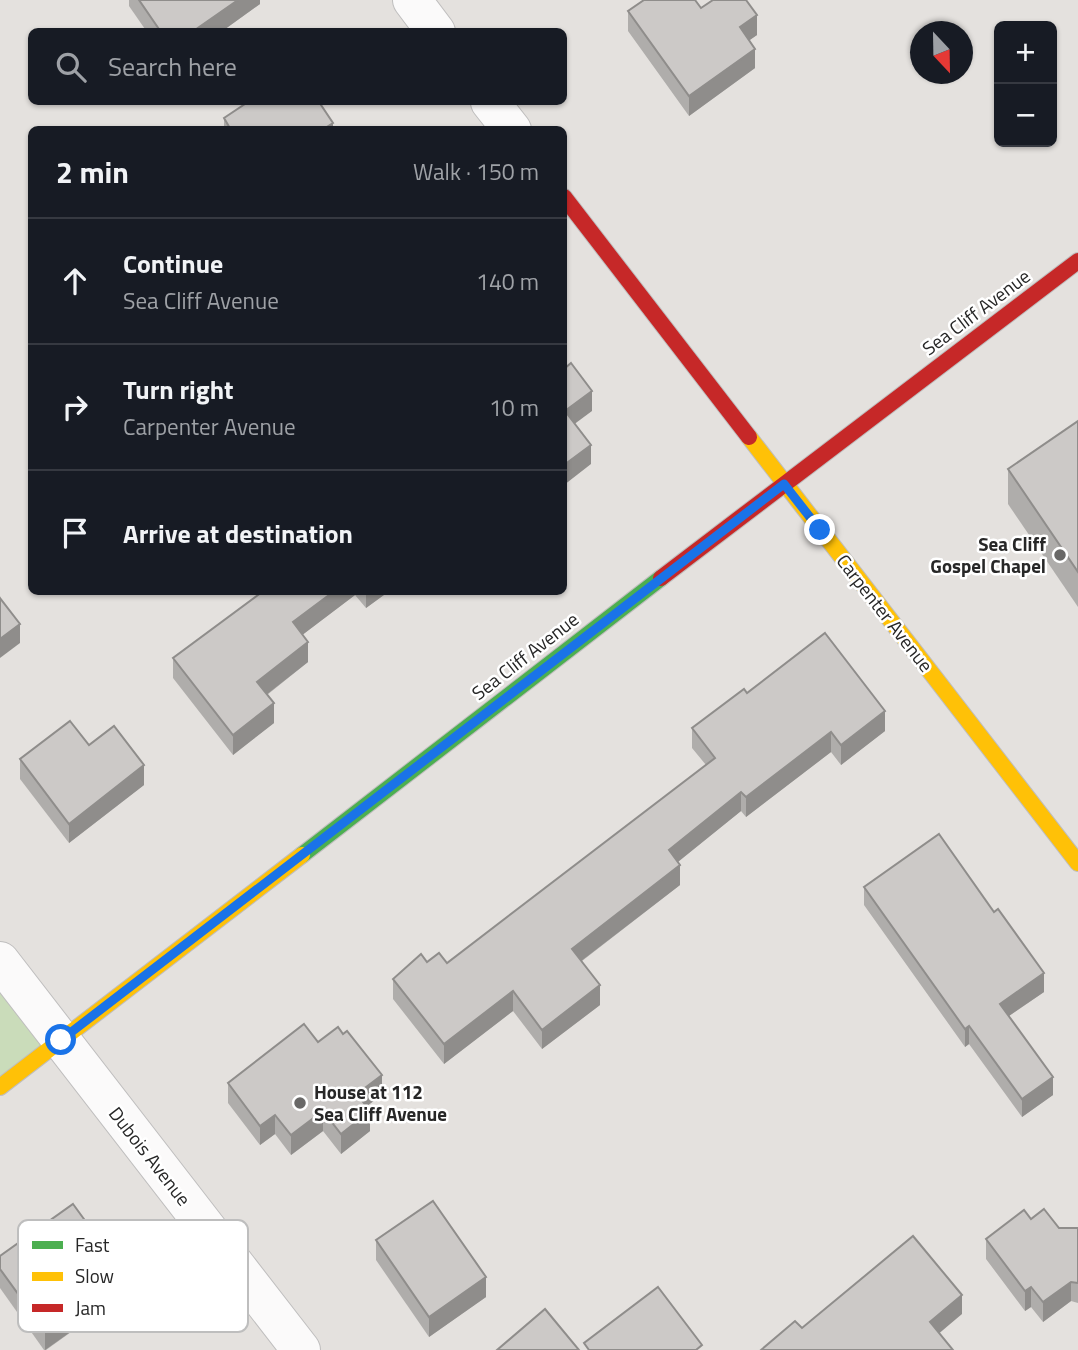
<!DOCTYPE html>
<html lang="en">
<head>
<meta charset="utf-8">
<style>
  :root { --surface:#171b24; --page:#20242c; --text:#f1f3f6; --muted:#9ea1a6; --line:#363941 }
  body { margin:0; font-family:"Titillium Web",sans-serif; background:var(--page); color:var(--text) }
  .controls { position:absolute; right:21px; top:21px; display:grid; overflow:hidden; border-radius:10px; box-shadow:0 2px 5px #0004 }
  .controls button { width:63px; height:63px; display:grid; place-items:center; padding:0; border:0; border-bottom:2px solid var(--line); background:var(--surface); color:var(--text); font:35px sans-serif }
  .compass { position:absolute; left:910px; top:21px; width:63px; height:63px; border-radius:50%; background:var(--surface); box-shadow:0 2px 5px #0004; rotate:158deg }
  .stop { position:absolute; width:21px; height:21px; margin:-16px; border:5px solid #1a73e8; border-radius:50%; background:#fff }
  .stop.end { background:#1a73e8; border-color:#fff; box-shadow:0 2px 7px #0008 }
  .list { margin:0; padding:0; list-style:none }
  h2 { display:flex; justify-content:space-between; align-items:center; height:91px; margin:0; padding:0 28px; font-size:30px }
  h2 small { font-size:23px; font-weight:400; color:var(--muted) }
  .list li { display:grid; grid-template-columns:46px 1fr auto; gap:21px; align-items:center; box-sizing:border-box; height:126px; padding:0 28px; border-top:2px solid var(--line) }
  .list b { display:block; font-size:26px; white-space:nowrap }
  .list p { margin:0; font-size:23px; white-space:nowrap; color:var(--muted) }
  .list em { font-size:23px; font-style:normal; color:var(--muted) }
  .icon { flex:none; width:38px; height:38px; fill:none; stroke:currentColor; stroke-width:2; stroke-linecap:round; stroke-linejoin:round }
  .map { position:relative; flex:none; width:1078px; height:1350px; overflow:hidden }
  .search { position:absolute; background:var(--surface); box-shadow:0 2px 5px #0004; left:28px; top:28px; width:539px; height:77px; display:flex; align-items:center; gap:18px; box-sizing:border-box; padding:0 24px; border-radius:10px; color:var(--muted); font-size:26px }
  .panel { position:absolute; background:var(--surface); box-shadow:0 2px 5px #0004; left:28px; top:126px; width:539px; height:469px; border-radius:10px }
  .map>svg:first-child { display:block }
  .green { fill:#cadcba }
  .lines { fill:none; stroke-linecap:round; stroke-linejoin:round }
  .street-casing { stroke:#bfbebe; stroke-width:40 }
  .fast-casing { stroke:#bfbebe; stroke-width:18 }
  .slow-casing { stroke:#bfbebe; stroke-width:18 }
  .jam-casing { stroke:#bfbebe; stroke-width:18 }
  .street { stroke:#fbfafa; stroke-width:38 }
  .fast { stroke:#4caf50; stroke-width:16 }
  .slow { stroke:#ffc107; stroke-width:16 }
  .jam { stroke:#c62828; stroke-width:16 }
  .wall { fill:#afadab }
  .shaded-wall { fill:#8f8d8b }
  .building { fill:#ccc9c7; stroke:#8f8d8b; stroke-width:2 }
  .route { stroke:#1a73e8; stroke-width:9 }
  .poi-dot { fill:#696867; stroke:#fff; stroke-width:2.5 }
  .labels { text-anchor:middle; stroke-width:5; stroke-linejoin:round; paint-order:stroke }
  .street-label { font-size:19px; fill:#272727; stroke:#fff }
  .poi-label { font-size:19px; font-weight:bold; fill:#272727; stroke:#fff; text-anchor:end }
  .key { fill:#fff; stroke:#bebebe; stroke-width:2 }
  .key-label { font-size:19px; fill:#272727 }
</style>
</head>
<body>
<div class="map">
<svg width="1078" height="1350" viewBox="0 0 1078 1350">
  <rect width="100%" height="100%" fill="#e4e1de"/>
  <path class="green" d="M0,961L60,1040L0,1087Z"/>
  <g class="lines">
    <defs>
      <g id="street">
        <path d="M412,0L436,32"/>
        <path d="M490,102L512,130"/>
        <path d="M0,961L301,1350"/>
      </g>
      <path id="fast" d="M302,855L661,578"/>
      <g id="slow">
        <path d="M749,437L1078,863"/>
        <path d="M0,1087L302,855"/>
      </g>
      <g id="jam">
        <path d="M564,197L749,437"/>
        <path d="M661,578L1078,261"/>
      </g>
    </defs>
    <use href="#street" class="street-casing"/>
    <use href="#fast" class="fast-casing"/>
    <use href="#slow" class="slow-casing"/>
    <use href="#jam" class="jam-casing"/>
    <use href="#street" class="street"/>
    <use href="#fast" class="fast"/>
    <use href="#slow" class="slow"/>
    <use href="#jam" class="jam"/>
  </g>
  <g class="wall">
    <path d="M129,0H260V4L221,32H147L129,6Z"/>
    <path d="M701,8L757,35L749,40L755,68L689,116L628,31V11Z"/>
    <path d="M224,118L333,130H224Z"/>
    <path d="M1078,421V607L1008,504V469Z"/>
    <path d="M262,592H388L366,608L355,595L302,635L308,662L267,695L274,723L233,755L173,678V658Z"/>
    <path d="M747,693L885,731L841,765L831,752L746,817L741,811L678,862L680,885L582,961L600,1005L542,1049L513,1011L444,1064L393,999V979L427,962L447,963L706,765L692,748V728Z"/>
    <path d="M89,745L144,785L69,843L20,779V759Z"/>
    <path d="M864,887L1044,992L1009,1016L1053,1095L1022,1117L969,1044L965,1047L864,905Z"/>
    <path d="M318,1042L382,1095L367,1106L370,1131L341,1154L323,1131L291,1155L275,1134L260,1145L228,1103V1083Z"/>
    <path d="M1031,1219L1059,1228H1078V1303L1071,1301L1043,1322L1031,1307L1025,1311L986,1259V1239Z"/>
    <path d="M376,1240L486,1297L429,1337L376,1260Z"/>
    <path d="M0,1269L124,1294L46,1350H44L0,1288Z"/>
  </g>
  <g class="shaded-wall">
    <path d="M238,0H260V4L221,32H192Z"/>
    <path d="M757,15V35L740,47V27Z"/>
    <path d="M755,49V68L689,116V96Z"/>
    <path d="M333,123V130H322Z"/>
    <path d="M592,391V411L565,431V411Z"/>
    <path d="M591,445V464L564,485V465Z"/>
    <path d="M333,592H355V595L293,642V622Z"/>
    <path d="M366,592H388L366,608Z"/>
    <path d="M20,624V643L0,658V639Z"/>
    <path d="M308,642V662L257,702V682Z"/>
    <path d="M274,703V723L233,755V735Z"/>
    <path d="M885,711V731L841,765V745Z"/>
    <path d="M831,732V752L746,817V797Z"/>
    <path d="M144,765V785L69,843V824Z"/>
    <path d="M741,792V811L669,869V850Z"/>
    <path d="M680,865V885L572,968V949Z"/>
    <path d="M1044,973V992L1000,1022V1004Z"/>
    <path d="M600,985V1005L542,1049V1030Z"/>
    <path d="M513,991V1011L444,1064V1044Z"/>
    <path d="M969,1026V1044L965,1047V1029Z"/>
    <path d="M382,1075V1095L357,1113V1094Z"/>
    <path d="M1053,1077V1095L1022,1117V1099Z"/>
    <path d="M323,1111V1131L291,1155V1135Z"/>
    <path d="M370,1111V1131L341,1154V1134Z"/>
    <path d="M275,1115V1134L260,1145V1126Z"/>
    <path d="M124,1274V1294L45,1350V1331Z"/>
    <path d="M486,1277V1297L429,1337V1317Z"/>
    <path d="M1071,1282V1301L1043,1322V1302Z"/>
    <path d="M1031,1287V1307L1025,1311V1291Z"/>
    <path d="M962,1295V1314L930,1341V1322Z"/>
  </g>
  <g class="building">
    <path d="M139,0H238L192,32H161Z"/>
    <path d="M644,0H695L701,8L713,0H746L757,15L740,27L755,49L689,96L628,11Z"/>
    <path d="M248,102H319L333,123L322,130H231L224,118Z"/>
    <path d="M571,363L592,391L565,411L591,445L564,465V369Z"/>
    <path d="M1078,421V572L1008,469Z"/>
    <path d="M262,592H333L293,622L308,642L257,682L274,703L233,735L173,658Z"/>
    <path d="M0,598L20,624L0,639Z"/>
    <path d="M825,633L885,711L841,745L831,732L746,797L741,792L669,850L680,865L572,949L600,985L542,1030L513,991L444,1044L393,979L421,954L427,962L439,953L447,963L715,758L692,728L744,689L747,693Z"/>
    <path d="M70,721L89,745L114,726L144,765L69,824L20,759Z"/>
    <path d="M939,834L994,912L998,909L1044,973L1000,1004L1053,1077L1022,1099L969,1026L965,1029L864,887Z"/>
    <path d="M304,1024L318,1042L338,1027L343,1034L347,1031L382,1075L357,1094L370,1111L341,1134L323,1111L291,1135L275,1115L260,1126L228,1083Z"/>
    <path d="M433,1201L486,1277L429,1317L376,1240Z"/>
    <path d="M73,1204L124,1274L45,1331L0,1269V1256Z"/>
    <path d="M1044,1209L1059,1228H1078V1283L1071,1282L1043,1302L1031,1287L1025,1291L986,1239L1024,1210L1031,1219Z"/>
    <path d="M913,1236L962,1295L930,1322L953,1350H761L795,1321L802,1328Z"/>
    <path d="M658,1287L702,1345L696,1350H589L584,1343Z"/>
    <path d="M545,1309L579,1350H497Z"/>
  </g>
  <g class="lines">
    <path class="route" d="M61,1040L784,484L820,530"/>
  </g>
  <g class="poi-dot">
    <circle cx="1060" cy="555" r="7"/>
    <circle cx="300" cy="1103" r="7"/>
  </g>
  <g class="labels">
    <g class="street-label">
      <text transform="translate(976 312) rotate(-37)" y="7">Sea Cliff Avenue</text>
      <text transform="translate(885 613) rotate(52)" y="7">Carpenter Avenue</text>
      <text transform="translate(525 656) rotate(-38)" y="7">Sea Cliff Avenue</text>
      <text transform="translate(150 1156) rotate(52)" y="7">Dubois Avenue</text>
    </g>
    <g class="poi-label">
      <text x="1046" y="551">Sea Cliff<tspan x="1046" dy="22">Gospel Chapel</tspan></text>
      <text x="314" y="1099" text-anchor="start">House at 112<tspan x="314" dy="22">Sea Cliff Avenue</tspan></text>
    </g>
  </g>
  <rect x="18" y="1220" width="230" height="112" rx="10" class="key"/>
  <rect x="32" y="1241" width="31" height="8" fill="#4caf50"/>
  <rect x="32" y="1272" width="31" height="9" fill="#ffc107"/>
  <rect x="32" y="1304" width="31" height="8" fill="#c62828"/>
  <g class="key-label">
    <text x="75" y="1252">Fast</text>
    <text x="75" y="1283">Slow</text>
    <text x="75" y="1315">Jam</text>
  </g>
</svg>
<div class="controls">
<button>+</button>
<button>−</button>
</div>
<svg class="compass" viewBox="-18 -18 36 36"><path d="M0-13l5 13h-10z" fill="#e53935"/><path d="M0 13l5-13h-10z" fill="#9ea1a6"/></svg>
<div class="stop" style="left:61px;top:1040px"></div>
<div class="stop end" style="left:820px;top:530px"></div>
<div class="search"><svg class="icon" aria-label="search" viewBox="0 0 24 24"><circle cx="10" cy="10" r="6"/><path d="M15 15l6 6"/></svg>Search here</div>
<section class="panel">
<h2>2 min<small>Walk · 150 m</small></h2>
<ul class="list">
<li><svg class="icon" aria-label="ahead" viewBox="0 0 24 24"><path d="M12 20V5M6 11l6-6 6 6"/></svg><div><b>Continue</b><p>Sea Cliff Avenue</p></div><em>140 m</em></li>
<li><svg class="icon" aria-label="right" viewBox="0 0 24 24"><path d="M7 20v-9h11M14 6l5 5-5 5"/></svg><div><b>Turn right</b><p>Carpenter Avenue</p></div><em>10 m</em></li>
<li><svg class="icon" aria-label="arrive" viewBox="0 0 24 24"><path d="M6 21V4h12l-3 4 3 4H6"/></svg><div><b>Arrive at destination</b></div></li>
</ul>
</section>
</div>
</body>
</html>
